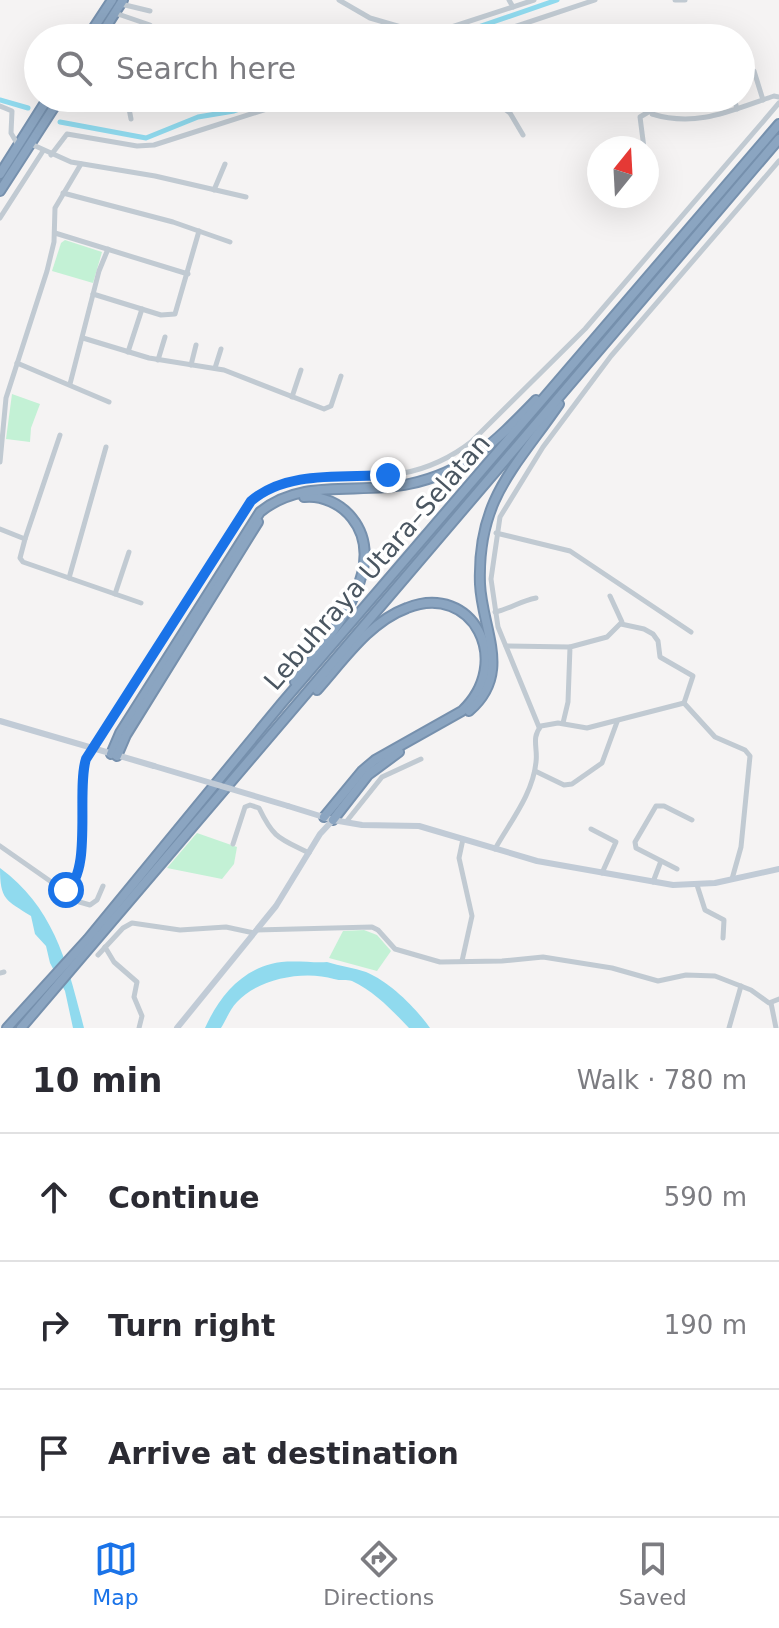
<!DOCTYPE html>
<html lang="en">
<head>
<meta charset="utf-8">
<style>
  :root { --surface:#fff; --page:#f7f7f7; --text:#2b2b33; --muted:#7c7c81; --line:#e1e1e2; --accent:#1a73e8 }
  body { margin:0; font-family:"DejaVu Sans",sans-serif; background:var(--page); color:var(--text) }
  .compass { position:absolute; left:587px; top:136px; width:72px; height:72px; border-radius:50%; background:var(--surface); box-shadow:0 8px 32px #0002; rotate:18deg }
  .stop { position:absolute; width:24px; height:24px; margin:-18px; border:6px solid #1a73e8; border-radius:50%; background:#fff }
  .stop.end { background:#1a73e8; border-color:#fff; box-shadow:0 2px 8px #0008 }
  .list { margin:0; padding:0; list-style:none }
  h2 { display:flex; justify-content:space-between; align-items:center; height:104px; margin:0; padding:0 32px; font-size:34px }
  h2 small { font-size:26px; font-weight:400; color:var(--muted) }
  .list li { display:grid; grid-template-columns:52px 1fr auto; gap:24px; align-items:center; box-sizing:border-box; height:128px; padding:0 32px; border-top:2px solid var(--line) }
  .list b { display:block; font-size:30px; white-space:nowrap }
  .list em { font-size:26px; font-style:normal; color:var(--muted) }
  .icon { flex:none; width:44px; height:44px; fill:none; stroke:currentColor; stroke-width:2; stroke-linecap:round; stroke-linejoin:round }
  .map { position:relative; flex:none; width:779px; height:1028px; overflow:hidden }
  .search { position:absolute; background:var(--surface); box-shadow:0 8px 32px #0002; left:24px; right:24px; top:24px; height:88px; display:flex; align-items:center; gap:20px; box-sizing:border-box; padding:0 28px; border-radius:44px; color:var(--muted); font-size:30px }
  .sheet { height:488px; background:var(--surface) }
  nav { display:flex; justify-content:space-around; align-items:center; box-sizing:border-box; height:112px; border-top:2px solid var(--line); background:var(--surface); font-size:22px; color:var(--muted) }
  nav a { display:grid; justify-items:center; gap:4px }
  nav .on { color:var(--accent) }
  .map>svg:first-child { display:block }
  .green { fill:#c3f1d5 }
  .water { fill:#90daee }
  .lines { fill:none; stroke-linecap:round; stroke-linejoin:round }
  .canal { stroke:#90daee; stroke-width:5 }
  .highway-casing { stroke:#7690ad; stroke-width:12 }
  .street { stroke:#c1cad2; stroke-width:5 }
  .secondary { stroke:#c1cbd6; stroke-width:6 }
  .highway { stroke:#8ba5c1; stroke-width:8 }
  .secondary-bridge { stroke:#c1cbd6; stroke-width:6 }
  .route { stroke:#1a73e8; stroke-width:10 }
  .labels { text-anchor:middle; stroke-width:7; stroke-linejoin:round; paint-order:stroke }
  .street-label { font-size:26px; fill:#4a5661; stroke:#fff }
</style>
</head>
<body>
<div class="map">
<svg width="779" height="1028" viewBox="0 0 779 1028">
  <rect width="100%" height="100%" fill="#f5f3f3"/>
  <g class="green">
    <path d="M65,240L102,252L93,283L52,271L61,243Z"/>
    <path d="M12,394L40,404L31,428L30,442L6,439Z"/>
    <path d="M197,833L237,847L234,864L222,879L167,868Z"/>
    <path d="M364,930L377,935L391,951L377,971L329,958L343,931Z"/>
  </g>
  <g class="water">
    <path d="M0,868C55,908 68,966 84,1028H73L65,991L50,963L46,946L35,934L31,916C6,900 0,900 0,868Z"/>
    <path d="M327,962C340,966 354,968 366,972C390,982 415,1007 430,1028H409C392,1010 375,992 352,981C347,979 340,981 334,979C305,970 259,978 237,1002C230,1009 226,1020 221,1028H205C218,999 239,972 271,964C287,959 310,963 327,962Z"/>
  </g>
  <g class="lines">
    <g class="canal">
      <path d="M446,38L557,0"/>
      <path d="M0,100L28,108"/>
      <path d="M60,122L146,138L198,117L234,111L271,98"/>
    </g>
    <defs>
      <g id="highway">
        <path d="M87,38L112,0"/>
        <path d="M99,38L123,0"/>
        <path d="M0,174L48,98"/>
        <path d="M0,191L60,98"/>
        <path d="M295,682C324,643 393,569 352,518C341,504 322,495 304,497"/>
        <path d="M317,690C343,661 369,622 407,608C473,582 514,662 462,711L375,760L362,771L324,817"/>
        <path d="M469,711C513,673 482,630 480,584C477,499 515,468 559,404"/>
        <path d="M111,754L120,733L260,512C303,477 358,495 409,484C467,472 497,440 536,400"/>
        <path d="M117,756L126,735L258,522"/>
        <path d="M333,820L368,775L399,752"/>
        <path d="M7,1028L88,939L282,703L779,124"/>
        <path d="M21,1028L779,139"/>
      </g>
    </defs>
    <use href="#highway" class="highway-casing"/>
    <g class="street">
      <path d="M339,0L370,18L418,32L425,37"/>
      <path d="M509,0L513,7"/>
      <path d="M675,0H685"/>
      <path d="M121,4L150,11"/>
      <path d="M115,13L150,25"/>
      <path d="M424,36L534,0"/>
      <path d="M481,38L595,0"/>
      <path d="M528,38L537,33L544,38"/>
      <path d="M741,68L748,67L754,71L763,100"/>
      <path d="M127,98L131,119"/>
      <path d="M490,98L510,113L523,135"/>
      <path d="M649,98L652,114C697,128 732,110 774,96L779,97"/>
      <path d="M734,98L737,109"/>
      <path d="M0,106L12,111L11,133L18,145"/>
      <path d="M31,144L71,162L155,176L246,197"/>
      <path d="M644,148L640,117L650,111"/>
      <path d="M51,155L67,134L137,146L154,145L301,98"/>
      <path d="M214,190L225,164"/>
      <path d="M63,193L173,222L230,242"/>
      <path d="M0,218L43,151"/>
      <path d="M55,233L188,274"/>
      <path d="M93,294L161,315L175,314L199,231"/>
      <path d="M83,338L149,358L224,370L324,409L331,406L341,376"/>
      <path d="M128,352L142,309"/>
      <path d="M158,360L165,337"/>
      <path d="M17,363L109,402"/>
      <path d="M191,365L196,345"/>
      <path d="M215,368L221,349"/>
      <path d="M70,384L99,271L108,249"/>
      <path d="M292,397L301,370"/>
      <path d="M0,462L6,398L47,271L54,242L55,208L81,164"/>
      <path d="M0,529L25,539L20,558L23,562L141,603"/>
      <path d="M496,533L570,551L691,632"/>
      <path d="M25,539L60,435"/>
      <path d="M69,578L106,447"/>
      <path d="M115,594L129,552"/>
      <path d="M495,612C510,609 520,601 536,598"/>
      <path d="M621,624L644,629L653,634L658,641L660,657L693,676L684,703"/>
      <path d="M506,646L570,647"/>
      <path d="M684,703L715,737L745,750L750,756L741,847L732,879"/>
      <path d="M563,723L568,702L570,647L607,637L622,622L610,596"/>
      <path d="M539,727L498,627L491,579L500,517L543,447L611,356L779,161"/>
      <path d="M535,771L564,785L572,784L602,763L617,722"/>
      <path d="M346,822L382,777L421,759"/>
      <path d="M591,829L616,842L602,873"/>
      <path d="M233,844L245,807L250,805L259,808C274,839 279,838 309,853"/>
      <path d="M0,846L60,888L66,890C93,873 76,790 86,759L251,501C292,466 354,481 403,473C427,469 452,457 471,442L585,329L779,103"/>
      <path d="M495,849C510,822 533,794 536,762C538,748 531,738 541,726L558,723L587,728L684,703"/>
      <path d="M677,869L636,848L635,842L656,806H664L692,820"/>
      <path d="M653,882L661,861"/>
      <path d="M697,885L705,910L724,920L723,938"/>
      <path d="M64,890L69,899L90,905L97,900L103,886"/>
      <path d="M256,930L372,927L378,930L395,949L440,962L502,961L543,957L612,968L658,981L686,975L715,976L751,990L769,1003L779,999"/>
      <path d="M105,947L114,962L137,982L134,997L142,1016L139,1028"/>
      <path d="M98,955L123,928L132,923L180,930L226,927L254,933"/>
      <path d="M462,961L472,916L459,858L463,839"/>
      <path d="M0,973L4,972"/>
      <path d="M771,1003L776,1028"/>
      <path d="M729,1028L741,986"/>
    </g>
    <g class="secondary">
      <path d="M0,721L154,766"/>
      <path d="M288,806L333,820L362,825L419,826L537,861L673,885L715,883L779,869"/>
      <path d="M177,1028L276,906L320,834L333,820"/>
    </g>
    <use href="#highway" class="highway"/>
    <path class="secondary-bridge" d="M154,766L288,806"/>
  </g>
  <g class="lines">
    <path class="route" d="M66,890C93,873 76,790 86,759L251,501C287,470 343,478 388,475"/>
  </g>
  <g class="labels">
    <g class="street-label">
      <text transform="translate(377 562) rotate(-49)" y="9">Lebuhraya Utara–Selatan</text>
    </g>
  </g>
</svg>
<svg class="compass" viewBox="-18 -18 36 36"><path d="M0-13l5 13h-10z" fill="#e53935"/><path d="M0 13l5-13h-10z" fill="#7c7c81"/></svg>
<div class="stop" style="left:66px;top:890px"></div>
<div class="stop end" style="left:388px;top:475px"></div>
<div class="search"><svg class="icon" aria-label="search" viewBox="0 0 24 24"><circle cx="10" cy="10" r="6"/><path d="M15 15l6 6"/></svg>Search here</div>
</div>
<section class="sheet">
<h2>10 min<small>Walk · 780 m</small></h2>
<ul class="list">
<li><svg class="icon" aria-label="ahead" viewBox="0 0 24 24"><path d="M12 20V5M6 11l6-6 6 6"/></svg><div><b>Continue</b></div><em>590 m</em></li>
<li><svg class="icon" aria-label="right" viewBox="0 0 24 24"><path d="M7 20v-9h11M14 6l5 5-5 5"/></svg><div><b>Turn right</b></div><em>190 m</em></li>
<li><svg class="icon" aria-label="arrive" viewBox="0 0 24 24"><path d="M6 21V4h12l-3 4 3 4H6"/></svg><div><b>Arrive at destination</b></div></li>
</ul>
</section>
<nav>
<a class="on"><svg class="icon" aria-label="map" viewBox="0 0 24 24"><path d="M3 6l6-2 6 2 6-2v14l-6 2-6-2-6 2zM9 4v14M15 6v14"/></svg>Map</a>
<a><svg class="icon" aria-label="directions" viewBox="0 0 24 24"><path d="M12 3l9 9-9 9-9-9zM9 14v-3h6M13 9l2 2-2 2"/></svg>Directions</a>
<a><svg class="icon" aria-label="saved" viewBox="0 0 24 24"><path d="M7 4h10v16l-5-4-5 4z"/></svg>Saved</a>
</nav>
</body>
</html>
